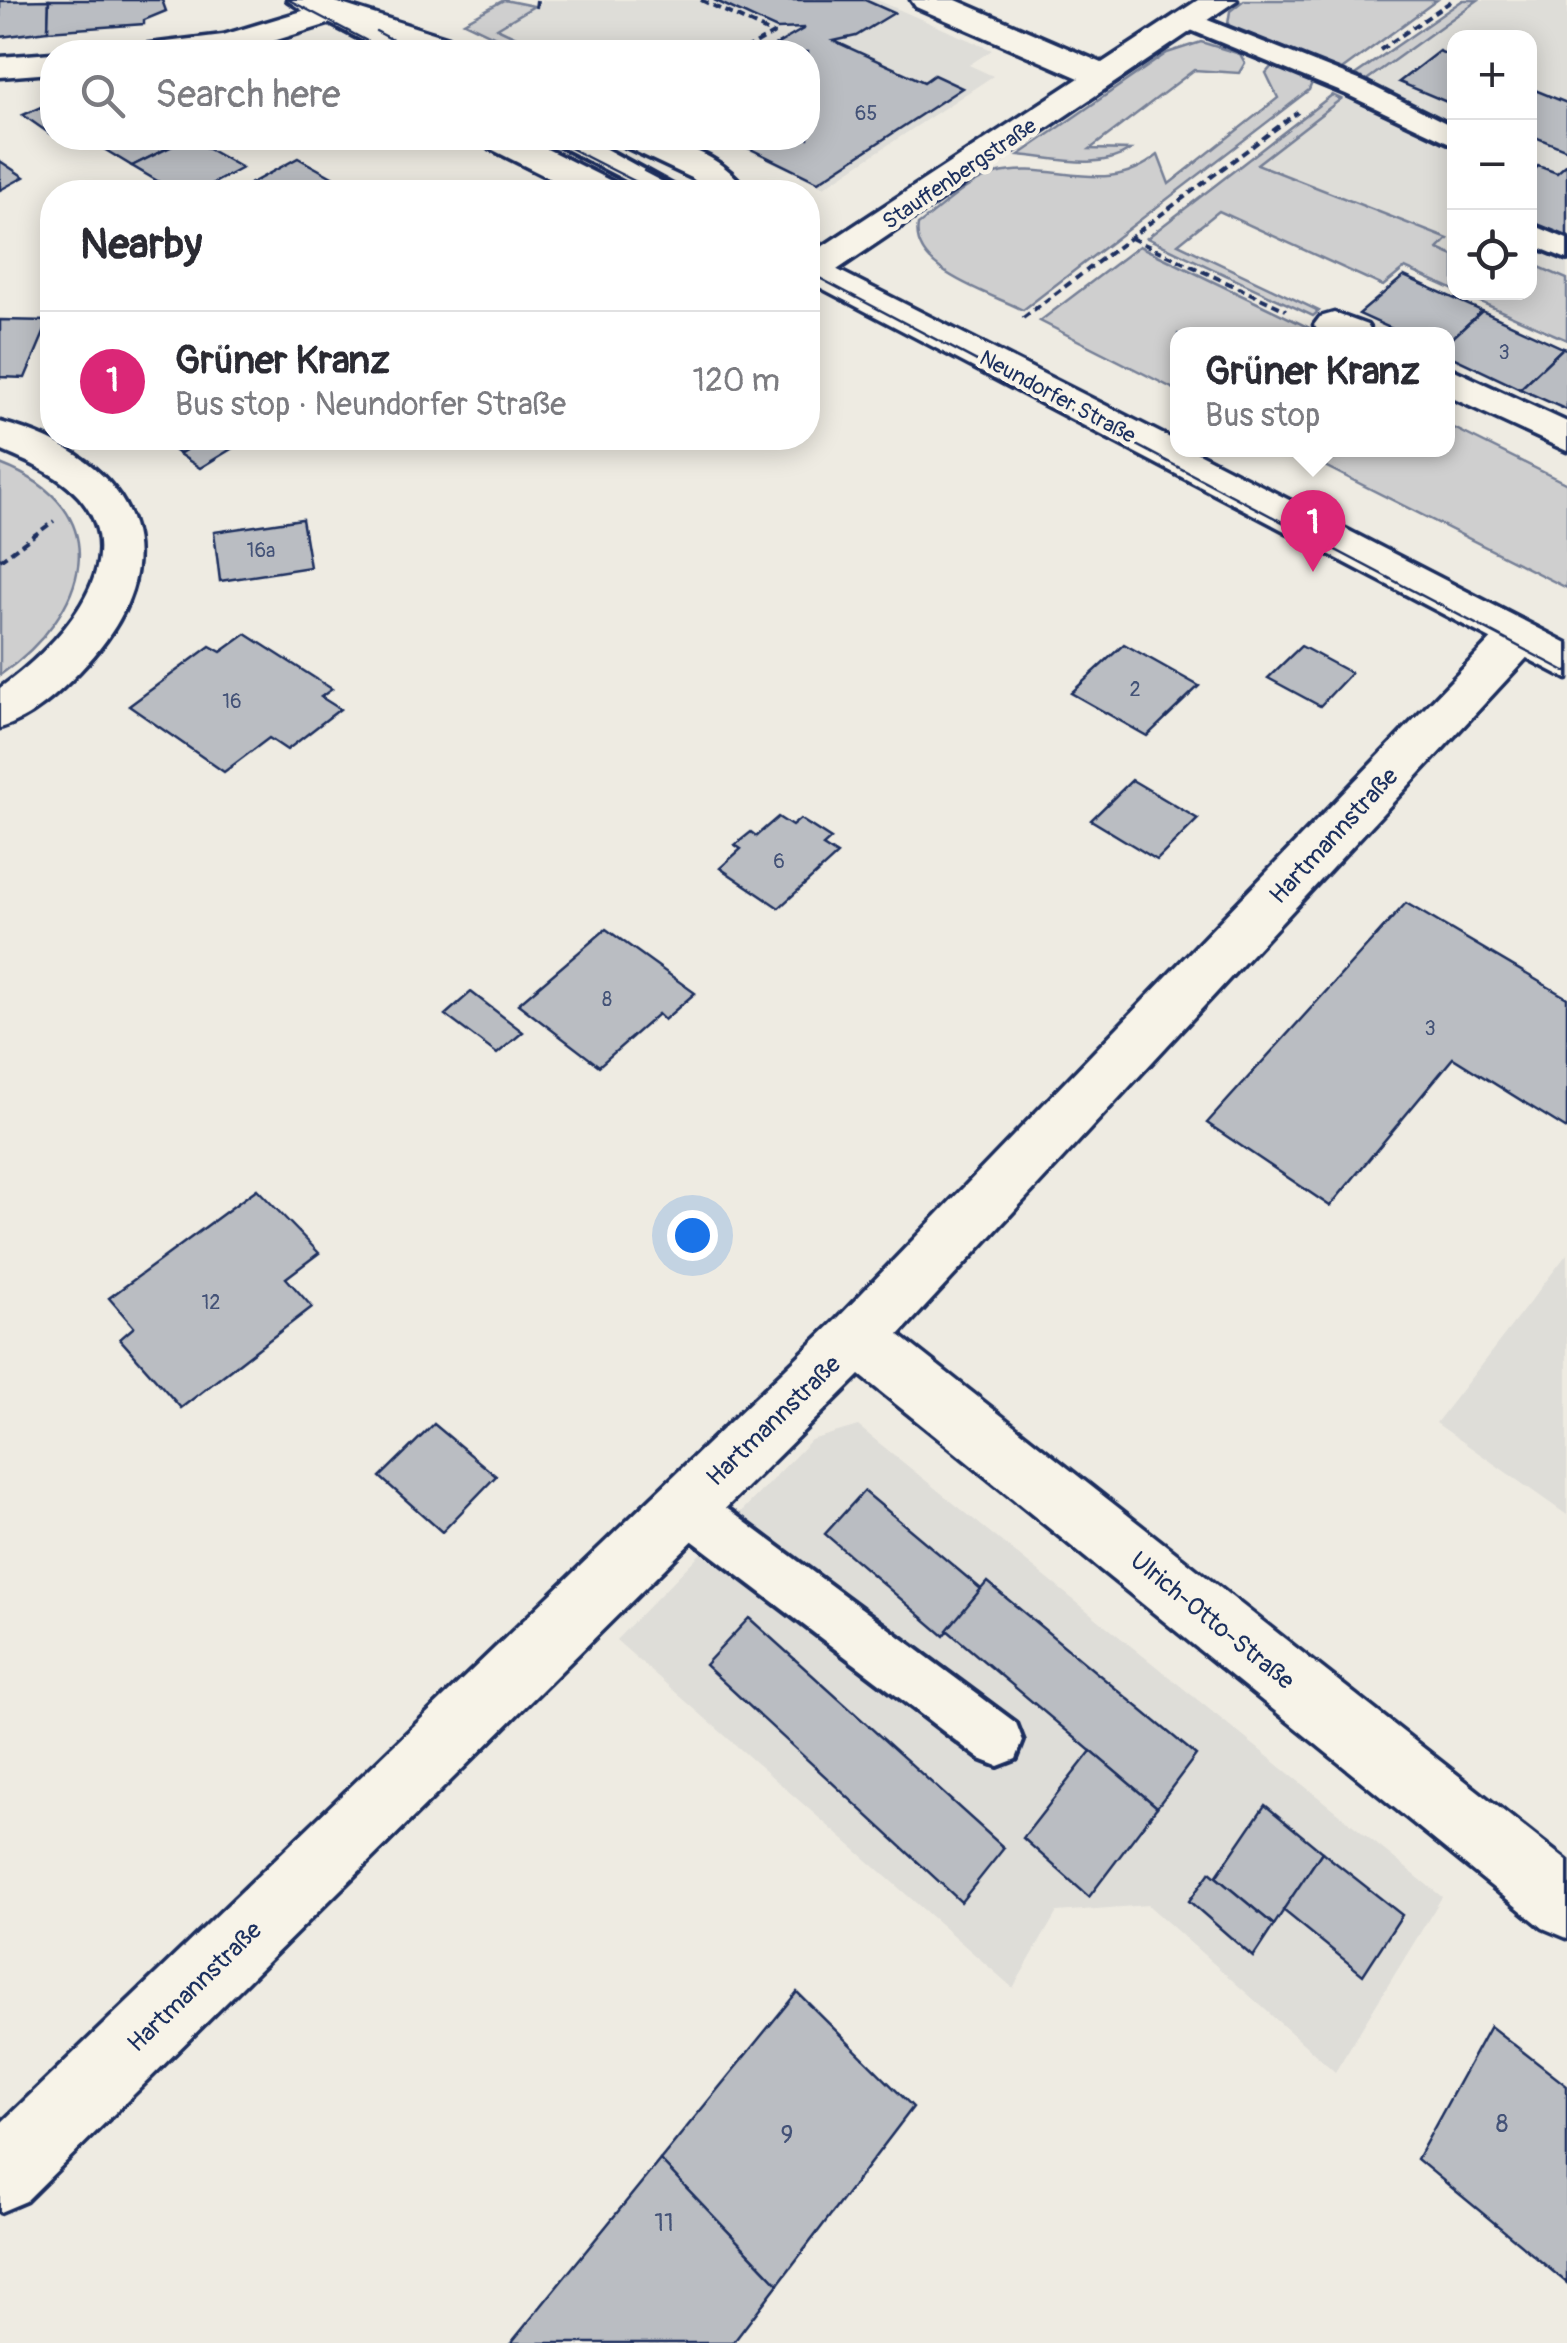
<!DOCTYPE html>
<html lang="en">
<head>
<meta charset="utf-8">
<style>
  :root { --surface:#fff; --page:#f7f7f7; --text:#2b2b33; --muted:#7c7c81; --line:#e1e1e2; --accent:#db2777 }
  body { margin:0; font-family:Pangolin,sans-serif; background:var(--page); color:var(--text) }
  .controls { position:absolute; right:30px; top:30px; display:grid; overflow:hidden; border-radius:20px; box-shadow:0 5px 25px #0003 }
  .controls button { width:90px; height:90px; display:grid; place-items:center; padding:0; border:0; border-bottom:2px solid var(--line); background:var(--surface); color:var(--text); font:50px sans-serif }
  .you { position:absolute; left:692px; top:1235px; width:35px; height:35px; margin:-25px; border:8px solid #fff; border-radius:50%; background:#1a73e8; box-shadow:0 0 0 15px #1a73e833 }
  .badge { display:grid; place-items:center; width:65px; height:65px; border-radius:50%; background:var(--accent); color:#fff; font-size:32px; font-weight:700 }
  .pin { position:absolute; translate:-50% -82px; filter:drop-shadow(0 2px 5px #0008) }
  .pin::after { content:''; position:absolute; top:52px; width:35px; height:30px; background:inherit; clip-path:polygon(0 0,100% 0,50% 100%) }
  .popup { position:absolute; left:1170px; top:327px; width:285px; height:130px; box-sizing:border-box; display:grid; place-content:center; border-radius:20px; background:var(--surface); filter:drop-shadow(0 2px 8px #0005); font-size:32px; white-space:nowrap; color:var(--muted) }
  .popup b { font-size:38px; color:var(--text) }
  .popup::after { content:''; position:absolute; left:50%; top:100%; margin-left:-20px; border:20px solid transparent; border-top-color:var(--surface) }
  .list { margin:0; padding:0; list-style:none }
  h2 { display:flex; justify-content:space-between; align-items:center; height:130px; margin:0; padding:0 40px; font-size:42px }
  h2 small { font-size:32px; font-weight:400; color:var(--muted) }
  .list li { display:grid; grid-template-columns:65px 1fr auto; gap:30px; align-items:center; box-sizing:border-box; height:140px; padding:0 40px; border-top:2px solid var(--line) }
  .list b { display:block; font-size:38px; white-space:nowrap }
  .list p { margin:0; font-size:32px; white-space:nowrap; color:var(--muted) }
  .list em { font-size:32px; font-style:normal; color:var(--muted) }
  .icon { flex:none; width:55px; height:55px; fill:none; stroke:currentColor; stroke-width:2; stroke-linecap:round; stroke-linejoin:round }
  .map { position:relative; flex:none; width:1567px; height:2343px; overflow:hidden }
  .search { position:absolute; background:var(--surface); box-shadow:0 5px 25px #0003; left:40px; top:40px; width:780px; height:110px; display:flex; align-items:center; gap:25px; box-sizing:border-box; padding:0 35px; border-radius:40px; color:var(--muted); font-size:38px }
  .panel { position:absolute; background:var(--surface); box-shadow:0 5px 25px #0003; left:40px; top:180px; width:780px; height:270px; border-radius:40px }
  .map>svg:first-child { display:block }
  .built { fill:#deddd8 }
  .green { fill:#cfcfcf; stroke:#757f96; stroke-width:2.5 }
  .building { fill:#babdc2; stroke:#1b2f5e; stroke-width:2.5 }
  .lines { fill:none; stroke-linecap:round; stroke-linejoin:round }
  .service-casing { stroke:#1b2f5e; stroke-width:8 }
  .minor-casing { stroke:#1b2f5e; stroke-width:7 }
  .tertiary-casing { stroke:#1b2f5e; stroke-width:7 }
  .path { stroke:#1b2f5e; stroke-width:4; stroke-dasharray:8 5; stroke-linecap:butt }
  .service { fill:#f7f3e8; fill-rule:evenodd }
  .minor { fill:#f7f3e8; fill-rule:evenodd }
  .tertiary { fill:#f7f3e8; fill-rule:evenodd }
  .tram { stroke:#1b2f5e; stroke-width:2.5 }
  .labels { text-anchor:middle; stroke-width:9; stroke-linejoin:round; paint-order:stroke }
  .number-label { font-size:20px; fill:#435277 }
  .far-street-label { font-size:22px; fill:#1b2f5e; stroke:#f7f3e8 }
  .street-label { font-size:25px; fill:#1b2f5e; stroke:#f7f3e8 }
  .near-number-label { font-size:25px; fill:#435277 }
</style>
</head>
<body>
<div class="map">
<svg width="1567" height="2343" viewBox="0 0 1567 2343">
  <rect width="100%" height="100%" fill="#eeebe2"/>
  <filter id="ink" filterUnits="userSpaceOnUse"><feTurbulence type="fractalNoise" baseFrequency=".01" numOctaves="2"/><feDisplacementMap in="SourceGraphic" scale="20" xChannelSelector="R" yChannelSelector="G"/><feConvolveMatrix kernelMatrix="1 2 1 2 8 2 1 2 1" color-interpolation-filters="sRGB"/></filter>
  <g filter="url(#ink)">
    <g class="built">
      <path d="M544,0H877L992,50L969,65L993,76L824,187L722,138H808V52H548L496,27Z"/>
      <path d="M1478,0H1567V279L1530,263V38H1454V256L1437,249L1447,240L1256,164Z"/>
      <path d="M1567,1254V1515L1436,1423Z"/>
      <path d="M858,1426L1442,1897L1335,2072L1148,1905L1057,1912L1013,1988L616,1640L811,1440Z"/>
    </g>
    <g class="green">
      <path d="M504,0L534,6L497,28L548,52H527L464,22Z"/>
      <path d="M1244,0H1437L1339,72H1327L1236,36L1228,24L1230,11Z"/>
      <path d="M1463,0H1478L1361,84L1349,79Z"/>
      <path d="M1201,42L1240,54L1245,63L1239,73L1194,70L1090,149L1130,150C1100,171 1054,158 1019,155L1167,53Z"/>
      <path d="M1272,66L1313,80L1309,90L1023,310C990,293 910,271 918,225C940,209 969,180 995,174C1053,159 1105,199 1158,155L1169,184L1278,98L1266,73Z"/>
      <path d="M1332,95L1341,99L1257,164L1448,239L1438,249L1454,256V290L1405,268L1383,286L1219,211L1178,244L1319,311L1313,316L1147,238Z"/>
      <path d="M1139,246L1322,334H1178V391L1040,321Z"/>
      <path d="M1530,263L1567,279V340L1460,293L1530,292Z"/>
      <path d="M1448,425L1567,484V588L1293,450H1448Z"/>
      <path d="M0,464C121,510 88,614 0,675Z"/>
    </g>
    <g class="building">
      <path d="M49,0L48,31L0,37V1Z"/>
      <path d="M49,0H162L166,11L144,20V24L48,31Z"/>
      <path d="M714,0H865L894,13L856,36L834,41L924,82L934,75L962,88L818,182L728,138H808V52H764L805,28L777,29Z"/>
      <path d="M1439,51L1454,58V105L1399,82Z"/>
      <path d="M1530,88L1567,103V150L1530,135Z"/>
      <path d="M52,102L50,134L23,115Z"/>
      <path d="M105,138H187L132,166L99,146Z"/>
      <path d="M189,138L242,168L197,192H176L132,166Z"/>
      <path d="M298,158L332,177L303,192H235Z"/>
      <path d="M0,161L24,177L0,190Z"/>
      <path d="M1567,164V236L1565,238L1530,223V174L1538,166L1557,173Z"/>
      <path d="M1404,276L1482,311L1448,342V334H1403L1359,314Z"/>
      <path d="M1482,311L1563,348L1520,389L1448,355V342Z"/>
      <path d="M0,320L49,321L25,378L0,377Z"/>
      <path d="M1563,348L1567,349V410L1520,389Z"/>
      <path d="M157,438H206L179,454Z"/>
      <path d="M206,438H241L246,440L200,468L179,454Z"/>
      <path d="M302,519L310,567L220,581L214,532Z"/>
      <path d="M246,634L332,689L321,697L340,709L287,750L269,738L224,772L129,706L210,646L221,652Z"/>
      <path d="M1124,644L1199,686L1147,736L1071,693Z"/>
      <path d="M1301,646L1351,673L1320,706L1268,678Z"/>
      <path d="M1132,780L1198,819L1157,860L1091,820Z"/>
      <path d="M778,817L792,826L800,819L831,839L823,846L837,855L779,908L720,868L741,849L735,845L751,832L756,836Z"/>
      <path d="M1406,903L1567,998V1129L1453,1058L1330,1206L1207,1123Z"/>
      <path d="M606,929L695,993L664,1020L658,1014L599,1066L518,1004Z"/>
      <path d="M471,992L523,1032L497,1054L445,1015Z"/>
      <path d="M257,1189L319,1253L286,1278L312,1307L181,1408L120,1339L134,1327L109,1298Z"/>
      <path d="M434,1424L496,1476L442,1532L380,1477Z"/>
      <path d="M864,1491L981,1589L944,1636L825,1534Z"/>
      <path d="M987,1582L1196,1755L1157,1807L947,1630Z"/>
      <path d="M749,1618L1004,1848L961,1902L705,1665Z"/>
      <path d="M1091,1751L1157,1807L1089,1897L1023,1838Z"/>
      <path d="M1265,1805L1322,1852L1274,1925L1216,1877Z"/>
      <path d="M1322,1852L1402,1915L1363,1975L1283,1910Z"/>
      <path d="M1210,1872L1274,1925L1253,1957L1189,1901Z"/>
      <path d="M797,1992L913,2107L778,2284L660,2160Z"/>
      <path d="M1490,2026L1567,2086V2283L1417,2159Z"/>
      <path d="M660,2160L778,2284L733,2343H511Z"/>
    </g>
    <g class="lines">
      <defs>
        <g id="service">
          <path d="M329,5L413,46L417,52H385L320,18L316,13Z"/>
          <path d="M1190,13L1364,82L1454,127V145L1346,94L1181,26L1177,21L1181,16Z"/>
          <path d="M553,138H586L684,192H649L556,144Z"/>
          <path d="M1530,224L1567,239V259L1530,244Z"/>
          <path d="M685,1483L702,1490L1016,1723L1023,1741L1016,1759L998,1766L980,1759L668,1522L661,1506L668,1490Z"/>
        </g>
        <g id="minor">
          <path d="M911,0H956L1102,63L1198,0H1237L828,276L808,278V256L1079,78L916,7Z"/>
          <path d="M329,3L341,6L346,13L341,20L238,52H137L142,45L223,35Z"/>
          <path d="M52,53V73L0,77V57Z"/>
          <path d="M1334,313L1367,325L1373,334L1320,333L1314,325L1320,317Z"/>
          <path d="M1448,367L1567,422V451L1448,396Z"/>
          <path d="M0,422C138,459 186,562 80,671C58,694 31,719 0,728V688C52,651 139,565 79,497C58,474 28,462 0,450Z"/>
          <path d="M1519,622L1535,627L1542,638L1535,649L899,1335L1567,1861V1938L1543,1928L860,1375L26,2201L0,2212V2124L837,1319L1503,627Z"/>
        </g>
        <g id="tertiary">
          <path d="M287,0H329L471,45L476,52H425L317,20Z"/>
          <path d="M480,138H525L617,184L622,192H577L485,146Z"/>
          <path d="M619,138C666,135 720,151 748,192H709L692,178L624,146Z"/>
          <path d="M808,255L1178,442V450H1192L1567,643V679L808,281Z"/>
        </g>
      </defs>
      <use href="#service" class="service-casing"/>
      <use href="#minor" class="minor-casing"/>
      <use href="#tertiary" class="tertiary-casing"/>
      <g class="path">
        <path d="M701,0L773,34L741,52"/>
        <path d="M536,8L537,0"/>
        <path d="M1380,50L1453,0"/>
        <path d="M1131,238L1286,310"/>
        <path d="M1023,318L1298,112"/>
        <path d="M0,560L54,521"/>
      </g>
      <use href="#service" class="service"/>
      <use href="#minor" class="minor"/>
      <use href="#tertiary" class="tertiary"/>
      <g class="tram">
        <path d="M289,0L388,52"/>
        <path d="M376,31L415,52"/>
        <path d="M550,138L656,192"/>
        <path d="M644,171L684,192"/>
        <path d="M808,272L1567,672"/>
      </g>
    </g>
  </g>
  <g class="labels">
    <g class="number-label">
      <text x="866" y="120">65</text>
      <text x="1504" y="359">3</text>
      <text x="261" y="557">16a</text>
      <text x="1135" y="696">2</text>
      <text x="232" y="708">16</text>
      <text x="779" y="868">6</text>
      <text x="607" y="1006">8</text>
      <text x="1430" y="1035">3</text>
      <text x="211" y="1309">12</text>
    </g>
    <g class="far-street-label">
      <text transform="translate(959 173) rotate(-34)" y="8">Stauffenbergstraße</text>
      <text transform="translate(1058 396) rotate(28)" y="8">Neundorfer Straße</text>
    </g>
    <g class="street-label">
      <text transform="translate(1333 835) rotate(-47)" y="9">Hartmannstraße</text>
      <text transform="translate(773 1420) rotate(-44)" y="9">Hartmannstraße</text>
      <text transform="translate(1213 1620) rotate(39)" y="9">Ulrich-Otto-Straße</text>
      <text transform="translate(194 1986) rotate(-44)" y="9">Hartmannstraße</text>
    </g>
    <g class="near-number-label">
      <text x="1502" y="2132">8</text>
      <text x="787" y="2143">9</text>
      <text x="664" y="2231">11</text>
    </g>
  </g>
</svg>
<div class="controls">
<button>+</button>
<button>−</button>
<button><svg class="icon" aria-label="locate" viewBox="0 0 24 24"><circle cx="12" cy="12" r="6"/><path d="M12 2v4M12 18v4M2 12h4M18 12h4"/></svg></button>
</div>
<div class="you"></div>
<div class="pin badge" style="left:1313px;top:572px">1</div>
<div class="popup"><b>Grüner Kranz</b>Bus stop</div>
<div class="search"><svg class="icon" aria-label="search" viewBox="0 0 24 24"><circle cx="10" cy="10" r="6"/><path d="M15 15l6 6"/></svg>Search here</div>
<section class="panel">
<h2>Nearby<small></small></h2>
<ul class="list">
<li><span class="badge">1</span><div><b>Grüner Kranz</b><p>Bus stop · Neundorfer Straße</p></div><em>120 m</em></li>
</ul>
</section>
</div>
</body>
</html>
